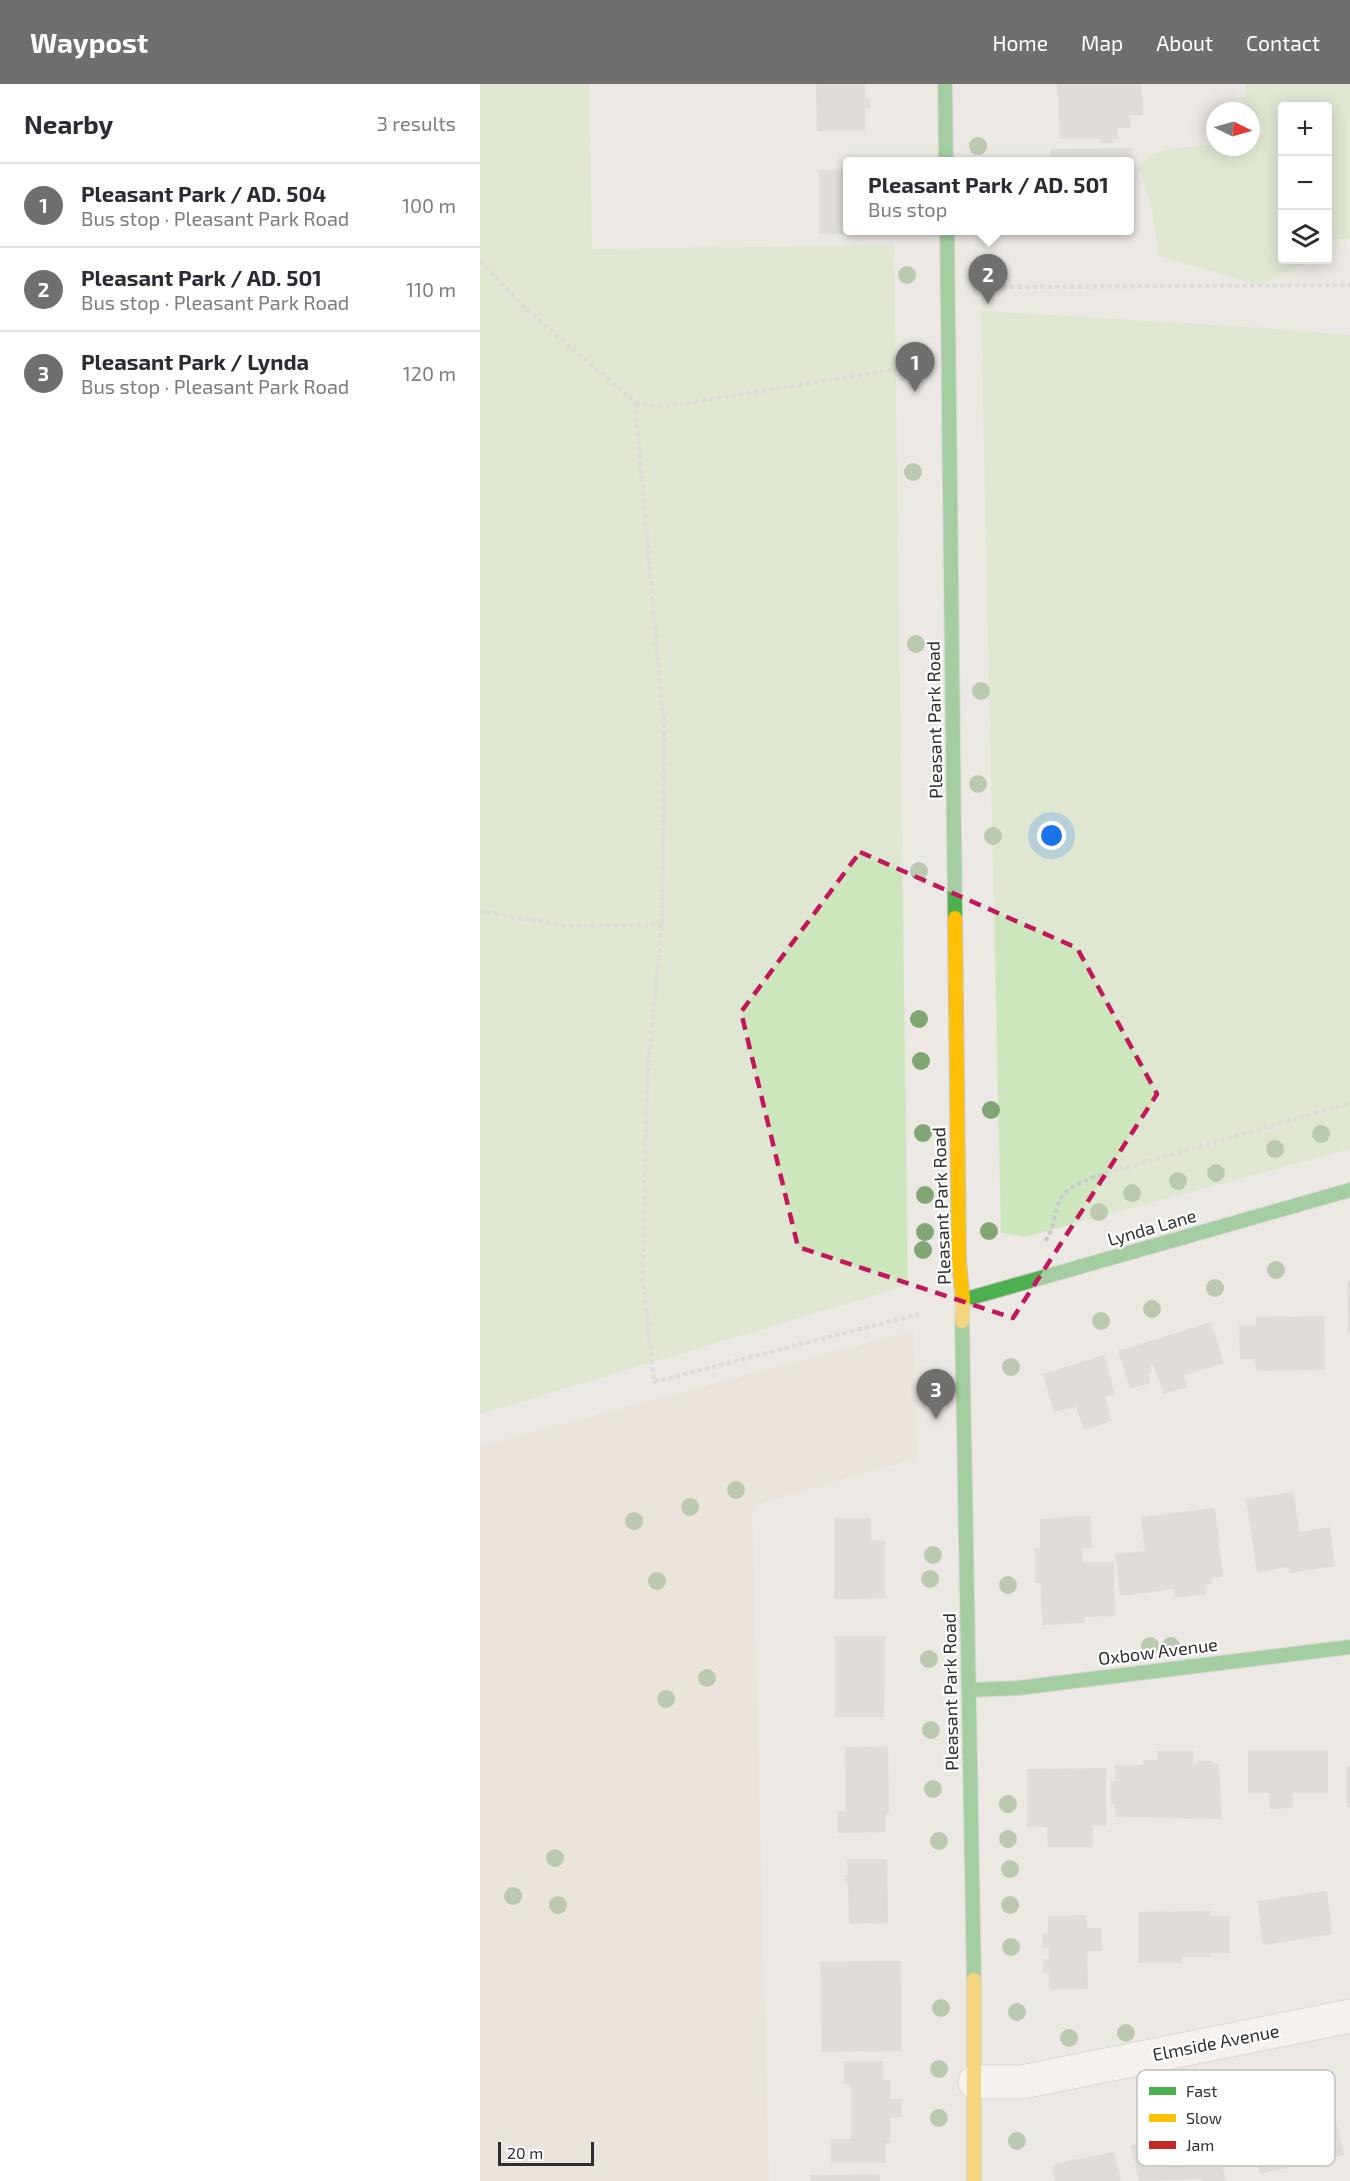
<!DOCTYPE html>
<html lang="en">
<head>
<meta charset="utf-8">
<style>
  :root { --surface:#fff; --page:#f2f2f3; --text:#2b2b33; --muted:#7c7c81; --line:#e1e1e2; --accent:#706f6e }
  body { margin:0; font-family:"Exo 2",sans-serif; background:var(--page); color:var(--text) }
  .controls { position:absolute; right:18px; top:18px; display:grid; overflow:hidden; border-radius:6px; box-shadow:0 3px 15px #0003 }
  .controls button { width:54px; height:54px; display:grid; place-items:center; padding:0; border:0; border-bottom:2px solid var(--line); background:var(--surface); color:var(--text); font:30px sans-serif }
  .compass { position:absolute; left:726px; top:18px; width:54px; height:54px; border-radius:50%; background:var(--surface); box-shadow:0 3px 15px #0003; rotate:95deg }
  .scale { position:absolute; left:18px; bottom:15px; width:96px; box-sizing:border-box; padding-left:6px; border:3px solid #2e2e2e; border-top:0; font-size:16px; line-height:21px; white-space:nowrap; color:#2e2e2e; -webkit-text-stroke:4px #fff; paint-order:stroke }
  .you { position:absolute; left:572px; top:752px; width:21px; height:21px; margin:-15px; border:4px solid #fff; border-radius:50%; background:#1a73e8; box-shadow:0 0 0 9px #1a73e833 }
  .badge { display:grid; place-items:center; width:39px; height:39px; border-radius:50%; background:var(--accent); color:#fff; font-size:20px; font-weight:700 }
  .pin { position:absolute; translate:-50% -50px; filter:drop-shadow(0 2px 3px #0008) }
  .pin::after { content:''; position:absolute; top:32px; width:21px; height:18px; background:inherit; clip-path:polygon(0 0,100% 0,50% 100%) }
  .popup { position:absolute; left:363px; top:73px; width:291px; height:78px; box-sizing:border-box; display:grid; place-content:center; border-radius:6px; background:var(--surface); filter:drop-shadow(0 2px 4px #0005); font-size:20px; white-space:nowrap; color:var(--muted) }
  .popup b { font-size:22px; color:var(--text) }
  .popup::after { content:''; position:absolute; left:50%; top:100%; margin-left:-12px; border:12px solid transparent; border-top-color:var(--surface) }
  .list { margin:0; padding:0; list-style:none }
  h2 { display:flex; justify-content:space-between; align-items:center; height:78px; margin:0; padding:0 24px; font-size:26px }
  h2 small { font-size:20px; font-weight:400; color:var(--muted) }
  .list li { display:grid; grid-template-columns:39px 1fr auto; gap:18px; align-items:center; box-sizing:border-box; height:84px; padding:0 24px; border-top:2px solid var(--line) }
  .list b { display:block; font-size:22px; white-space:nowrap }
  .list p { margin:0; font-size:20px; white-space:nowrap; color:var(--muted) }
  .list em { font-size:20px; font-style:normal; color:var(--muted) }
  .icon { flex:none; width:33px; height:33px; fill:none; stroke:currentColor; stroke-width:2; stroke-linecap:round; stroke-linejoin:round }
  .map { position:relative; flex:none; width:870px; height:2097px; overflow:hidden }
  header { display:flex; align-items:center; gap:36px; box-sizing:border-box; height:84px; padding:0 30px; background:var(--accent); color:#fff }
  header strong { font-size:28px }
  nav { display:flex; gap:33px; margin-inline-start:auto; font-size:21px }
  main { display:flex }
  aside { flex:1; background:var(--surface) }
  .map>svg:first-child { display:block }
  .education { fill:#e6e0d3 }
  .green { fill:#cee6be }
  .building { fill:#d1cecb }
  .lines { fill:none; stroke-linecap:round; stroke-linejoin:round }
  .street-casing { stroke:#c5c4c5; stroke-width:35 }
  .fast-casing { stroke:#c5c4c5; stroke-width:16 }
  .slow-casing { stroke:#c5c4c5; stroke-width:16 }
  .path { stroke:#c9c9c8; stroke-width:4; stroke-dasharray:4.5 3; stroke-linecap:butt }
  .street { stroke:#fcfcfb; stroke-width:33 }
  .fast { stroke:#4caf50; stroke-width:14 }
  .slow { stroke:#ffc107; stroke-width:14 }
  .tree { fill:#82a575 }
  .marked { fill:none; stroke:#c2185b; stroke-width:4.5; stroke-dasharray:12 8; stroke-linejoin:round }
  .labels { text-anchor:middle; stroke-width:4.5; stroke-linejoin:round; paint-order:stroke }
  .street-label { font-size:18px; fill:#2e2e2e; stroke:#fff }
  .key { fill:#fff; stroke:#c0c0c0; stroke-width:1.5 }
  .key-label { font-size:16px; fill:#2e2e2e }
</style>
</head>
<body>
<header>
<strong>Waypost</strong>
<nav><a>Home</a><a>Map</a><a>About</a><a>Contact</a></nav>
</header>
<main>
<aside>
<h2>Nearby<small>3 results</small></h2>
<ul class="list">
<li><span class="badge">1</span><div><b>Pleasant Park / AD. 504</b><p>Bus stop · Pleasant Park Road</p></div><em>100 m</em></li>
<li><span class="badge">2</span><div><b>Pleasant Park / AD. 501</b><p>Bus stop · Pleasant Park Road</p></div><em>110 m</em></li>
<li><span class="badge">3</span><div><b>Pleasant Park / Lynda</b><p>Bus stop · Pleasant Park Road</p></div><em>120 m</em></li>
</ul>
</aside>
<div class="map">
<svg width="870" height="2097" viewBox="0 0 870 2097">
  <rect width="100%" height="100%" fill="#ece8e4"/>
  <path class="education" d="M433,1247L437,1374L272,1422L289,2097H0V1362Z"/>
  <g class="green">
    <path d="M0,0H109L112,165L414,161L428,1201L0,1330Z"/>
    <path d="M766,0H870V155H848V22H802V176H835L779,201L679,172L672,126L659,83L669,72L685,66L735,60V63H771V27H763Z"/>
    <path d="M501,227L785,244L870,251V1065L545,1153L521,1149Z"/>
  </g>
  <g class="building">
    <path d="M336,0H385V14H390V25H385V47H337Z"/>
    <path d="M577,0H660V2H662L663,31H650V44H638V55H633V59H620V55H580Z"/>
    <path d="M652,64L653,143H649V77H571V65Z"/>
    <path d="M339,86H367V146H393V151L339,150Z"/>
    <path d="M867,1198H870V1249H868Z"/>
    <path d="M844,1232L845,1286L776,1287L775,1275H760L759,1241H776V1233Z"/>
    <path d="M731,1238L744,1279L704,1291L708,1303L684,1310L673,1281H670L672,1288L668,1289L671,1299L650,1305L638,1267Z"/>
    <path d="M624,1271L635,1310L625,1313L632,1337L604,1346L596,1322L574,1328L563,1290Z"/>
    <path d="M813,1408L820,1448L850,1443L855,1482L810,1489L809,1483L777,1488L766,1415Z"/>
    <path d="M735,1424L743,1493L732,1494V1500L725,1501L726,1510L695,1514L694,1505L640,1512L635,1470L665,1467L661,1433Z"/>
    <path d="M599,1432H611L612,1464L602,1465V1478H634L635,1532L605,1533V1539L562,1541L561,1499H555V1464H560V1435Z"/>
    <path d="M354,1434H391V1456L405,1457V1514L354,1515Z"/>
    <path d="M355,1552H405L404,1633H355Z"/>
    <path d="M408,1662L409,1730H406V1748L358,1749V1727H366L365,1663Z"/>
    <path d="M768,1666H848V1709H813V1724L790,1725L789,1709H768Z"/>
    <path d="M677,1667H714L713,1680H717L716,1677H732V1680H739L742,1735L636,1733L635,1720H631V1697H635V1681H663V1676H678Z"/>
    <path d="M866,1682H870V1723H867Z"/>
    <path d="M626,1684V1742H613L612,1763H568L567,1743H547V1685Z"/>
    <path d="M367,1775H407L408,1839L369,1840L368,1800H365V1791H368Z"/>
    <path d="M847,1807L852,1850L783,1861L777,1817Z"/>
    <path d="M731,1827V1832H750V1869H731L732,1873H701L702,1879H658V1828Z"/>
    <path d="M606,1831L607,1844H622V1867H607L608,1905L569,1906V1889H563V1876L569,1875V1864H562V1850H568V1832Z"/>
    <path d="M421,1877L422,1967L342,1968L340,1878Z"/>
    <path d="M364,1977H403V1996H410V2015H422V2033L410,2034V2059H406V2079H351V2055H371V2000H364Z"/>
    <path d="M852,2019L864,2071L780,2090L771,2052L790,2048L787,2033Z"/>
    <path d="M734,2043L746,2097H723L722,2095L659,2097L651,2061Z"/>
    <path d="M634,2068L641,2097H575L572,2082L577,2079Z"/>
    <path d="M400,2090V2097H330V2091Z"/>
  </g>
  <g class="lines">
    <defs>
      <path id="street" d="M495,1998H542L870,1932"/>
      <g id="fast">
        <path d="M465,0L466,77"/>
        <path d="M467,146L475,834"/>
        <path d="M483,1216L870,1106"/>
        <path d="M482,1237L494,1896"/>
        <path d="M489,1606L538,1604L870,1563"/>
      </g>
      <g id="slow">
        <path d="M475,834L479,1178L483,1216L482,1237"/>
        <path d="M494,1896V2097"/>
      </g>
    </defs>
    <use href="#street" class="street-casing"/>
    <use href="#fast" class="fast-casing"/>
    <use href="#slow" class="slow-casing"/>
    <g class="path">
      <path d="M0,177L45,224L155,318L176,322L207,319L423,284"/>
      <path d="M500,203L870,201"/>
      <path d="M155,318L184,646L182,841L167,994L163,1196L174,1298L439,1230"/>
      <path d="M0,827L89,842L182,841"/>
      <path d="M565,1157C571,1150 572,1143 574,1135C580,1106 589,1104 614,1093L870,1019"/>
    </g>
    <use href="#street" class="street"/>
    <use href="#fast" class="fast"/>
    <use href="#slow" class="slow"/>
  </g>
  <g class="tree">
    <circle cx="498" cy="62" r="9"/>
    <circle cx="427" cy="191" r="9"/>
    <circle cx="433" cy="388" r="9"/>
    <circle cx="436" cy="560" r="9"/>
    <circle cx="501" cy="607" r="9"/>
    <circle cx="498" cy="700" r="9"/>
    <circle cx="513" cy="752" r="9"/>
    <circle cx="439" cy="787" r="9"/>
    <circle cx="439" cy="935" r="9"/>
    <circle cx="441" cy="977" r="9"/>
    <circle cx="511" cy="1026" r="9"/>
    <circle cx="443" cy="1049" r="9"/>
    <circle cx="841" cy="1050" r="9"/>
    <circle cx="795" cy="1065" r="9"/>
    <circle cx="736" cy="1089" r="9"/>
    <circle cx="698" cy="1097" r="9"/>
    <circle cx="652" cy="1109" r="9"/>
    <circle cx="445" cy="1111" r="9"/>
    <circle cx="619" cy="1128" r="9"/>
    <circle cx="509" cy="1147" r="9"/>
    <circle cx="445" cy="1148" r="9"/>
    <circle cx="443" cy="1166" r="9"/>
    <circle cx="796" cy="1186" r="9"/>
    <circle cx="735" cy="1204" r="9"/>
    <circle cx="672" cy="1225" r="9"/>
    <circle cx="621" cy="1237" r="9"/>
    <circle cx="531" cy="1283" r="9"/>
    <circle cx="256" cy="1406" r="9"/>
    <circle cx="210" cy="1423" r="9"/>
    <circle cx="154" cy="1437" r="9"/>
    <circle cx="453" cy="1471" r="9"/>
    <circle cx="450" cy="1495" r="9"/>
    <circle cx="177" cy="1497" r="9"/>
    <circle cx="528" cy="1501" r="9"/>
    <circle cx="670" cy="1562" r="9"/>
    <circle cx="691" cy="1562" r="9"/>
    <circle cx="449" cy="1575" r="9"/>
    <circle cx="227" cy="1594" r="9"/>
    <circle cx="186" cy="1615" r="9"/>
    <circle cx="451" cy="1646" r="9"/>
    <circle cx="453" cy="1705" r="9"/>
    <circle cx="528" cy="1720" r="9"/>
    <circle cx="528" cy="1755" r="9"/>
    <circle cx="459" cy="1757" r="9"/>
    <circle cx="75" cy="1774" r="9"/>
    <circle cx="530" cy="1785" r="9"/>
    <circle cx="33" cy="1812" r="9"/>
    <circle cx="78" cy="1821" r="9"/>
    <circle cx="530" cy="1821" r="9"/>
    <circle cx="531" cy="1863" r="9"/>
    <circle cx="461" cy="1924" r="9"/>
    <circle cx="537" cy="1928" r="9"/>
    <circle cx="646" cy="1949" r="9"/>
    <circle cx="589" cy="1954" r="9"/>
    <circle cx="459" cy="1985" r="9"/>
    <circle cx="693" cy="2007" r="9"/>
    <circle cx="762" cy="2009" r="9"/>
    <circle cx="459" cy="2034" r="9"/>
    <circle cx="537" cy="2057" r="9"/>
  </g>
  <path d="M0 0H870V2097H0ZM380,768L597,864L677,1010L533,1234L318,1163L261,928Z" fill="#ece8e4" fill-opacity=".55" fill-rule="evenodd"/>
  <path class="marked" d="M380,768L597,864L677,1010L533,1234L318,1163L261,928Z"/>
  <g class="labels">
    <g class="street-label">
      <text transform="translate(455 636) rotate(-91)" y="6">Pleasant Park Road</text>
      <text transform="translate(462 1122) rotate(-92)" y="6">Pleasant Park Road</text>
      <text transform="translate(672 1144) rotate(-16)" y="6">Lynda Lane</text>
      <text transform="translate(678 1568) rotate(-7)" y="6">Oxbow Avenue</text>
      <text transform="translate(471 1608) rotate(-91)" y="6">Pleasant Park Road</text>
      <text transform="translate(736 1959) rotate(-11)" y="6">Elmside Avenue</text>
    </g>
  </g>
  <rect x="657" y="1986" width="198" height="96" rx="9" class="key"/>
  <rect x="669" y="2003" width="27" height="8" fill="#4caf50"/>
  <rect x="669" y="2030" width="27" height="8" fill="#ffc107"/>
  <rect x="669" y="2057" width="27" height="8" fill="#c62828"/>
  <g class="key-label">
    <text x="706" y="2013">Fast</text>
    <text x="706" y="2040">Slow</text>
    <text x="706" y="2067">Jam</text>
  </g>
</svg>
<div class="controls">
<button>+</button>
<button>−</button>
<button><svg class="icon" aria-label="layers" viewBox="0 0 24 24"><path d="M12 4l9 5-9 5-9-5zM3 14l9 5 9-5"/></svg></button>
</div>
<svg class="compass" viewBox="-18 -18 36 36"><path d="M0-13l5 13h-10z" fill="#e53935"/><path d="M0 13l5-13h-10z" fill="#7c7c81"/></svg>
<div class="scale">20 m</div>
<div class="you"></div>
<div class="pin badge" style="left:435px;top:308px">1</div>
<div class="pin badge" style="left:508px;top:220px">2</div>
<div class="popup"><b>Pleasant Park / AD. 501</b>Bus stop</div>
<div class="pin badge" style="left:456px;top:1335px">3</div>
</div>
</main>
</body>
</html>
